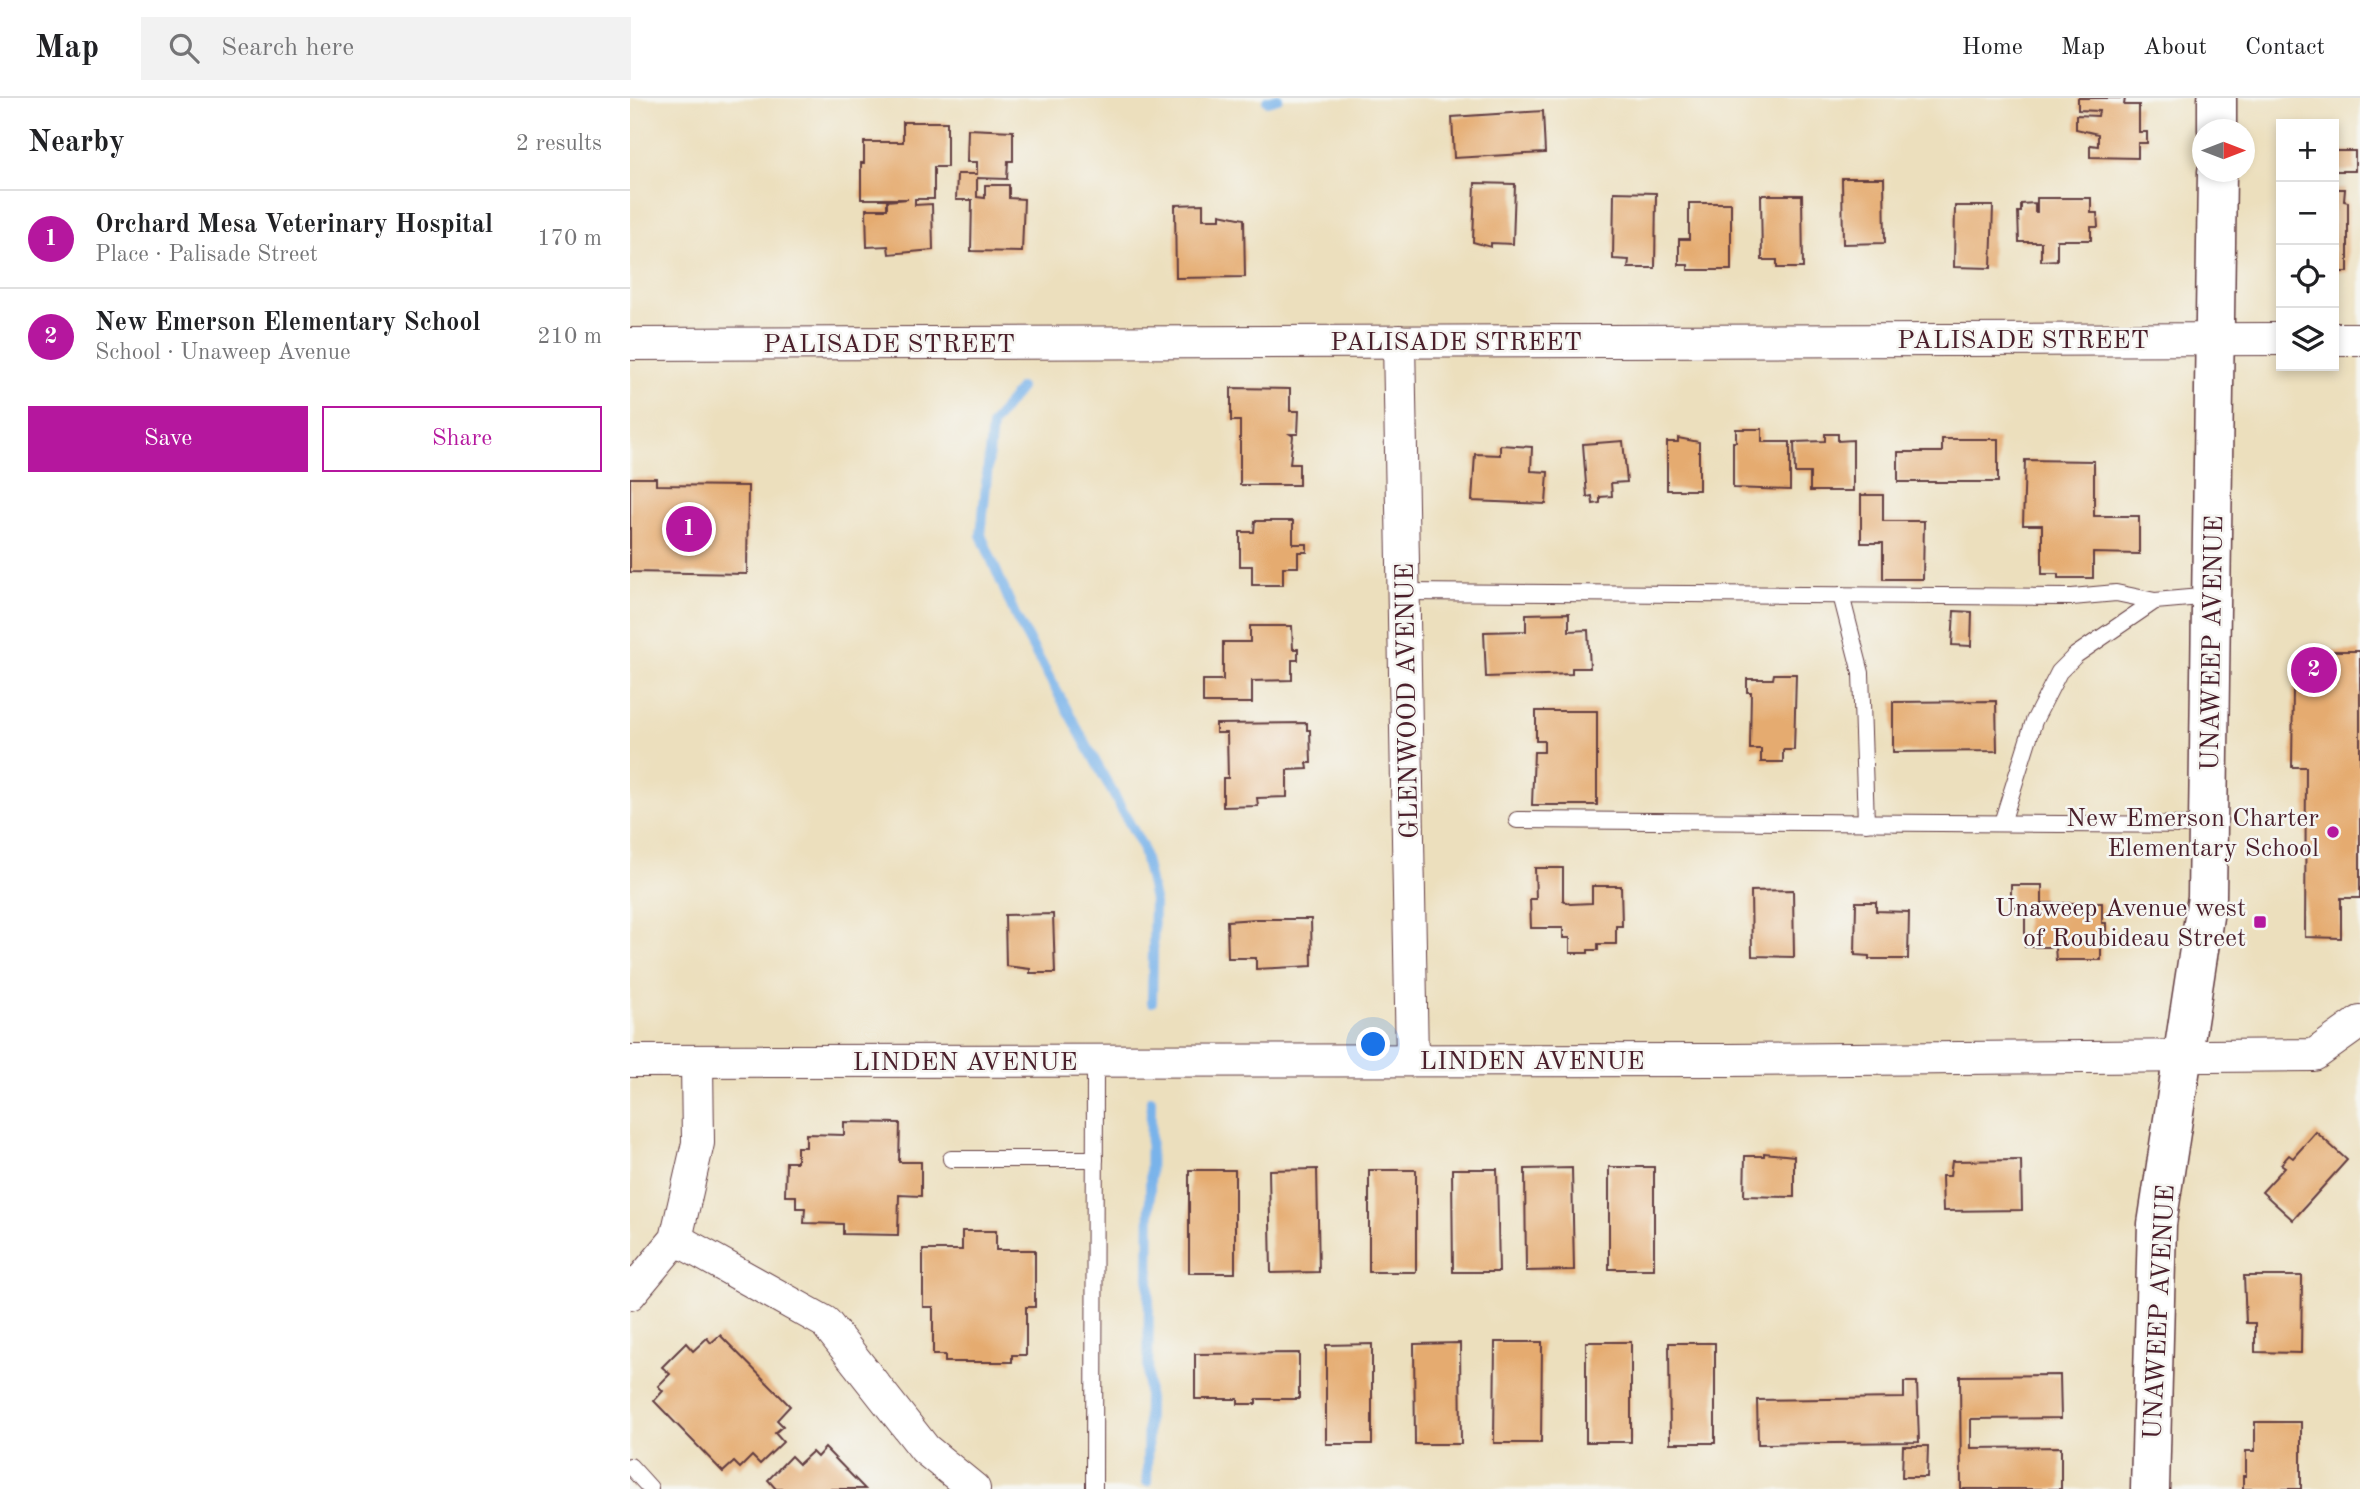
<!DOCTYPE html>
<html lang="en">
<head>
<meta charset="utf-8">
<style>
  :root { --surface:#fff; --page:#f2f2f2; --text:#202124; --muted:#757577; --line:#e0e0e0; --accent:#b5179e }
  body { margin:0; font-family:"Old Standard TT",serif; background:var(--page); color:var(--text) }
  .controls { position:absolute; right:21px; top:21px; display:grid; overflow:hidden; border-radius:0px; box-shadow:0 4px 10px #0003 }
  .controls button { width:63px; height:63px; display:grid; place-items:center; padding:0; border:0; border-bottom:2px solid var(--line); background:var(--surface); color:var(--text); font:35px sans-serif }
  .compass { position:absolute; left:1562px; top:21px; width:63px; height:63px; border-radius:50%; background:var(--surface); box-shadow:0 4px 10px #0003; rotate:90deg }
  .you { position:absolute; left:744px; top:947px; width:24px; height:24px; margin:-18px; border:5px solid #fff; border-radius:50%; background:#1a73e8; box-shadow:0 0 0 10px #1a73e833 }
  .badge { display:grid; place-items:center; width:46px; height:46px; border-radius:50%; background:var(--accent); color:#fff; font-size:23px; font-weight:700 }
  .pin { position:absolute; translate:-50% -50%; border:4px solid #fff; box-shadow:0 2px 7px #0006 }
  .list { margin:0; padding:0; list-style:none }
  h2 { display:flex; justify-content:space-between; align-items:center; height:91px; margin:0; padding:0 28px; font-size:30px }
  h2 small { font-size:23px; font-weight:400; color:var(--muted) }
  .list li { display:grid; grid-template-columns:46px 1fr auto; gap:21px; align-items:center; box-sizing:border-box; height:98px; padding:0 28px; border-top:2px solid var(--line) }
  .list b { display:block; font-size:26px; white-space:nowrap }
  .list p { margin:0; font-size:23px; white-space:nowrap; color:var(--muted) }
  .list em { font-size:23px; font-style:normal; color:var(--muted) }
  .actions { display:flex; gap:14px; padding:21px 28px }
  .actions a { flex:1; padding:16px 0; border:2px solid var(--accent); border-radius:0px; text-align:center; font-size:24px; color:var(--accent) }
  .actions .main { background:var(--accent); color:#fff }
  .icon { flex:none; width:38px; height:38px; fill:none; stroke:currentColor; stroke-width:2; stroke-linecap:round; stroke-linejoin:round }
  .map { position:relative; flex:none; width:1730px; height:1391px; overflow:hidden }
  header { display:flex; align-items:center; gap:42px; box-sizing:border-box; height:98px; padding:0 35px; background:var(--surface); border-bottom:2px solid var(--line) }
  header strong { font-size:33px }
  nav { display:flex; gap:38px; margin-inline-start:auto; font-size:24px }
  .search { width:490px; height:63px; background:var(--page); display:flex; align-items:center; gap:18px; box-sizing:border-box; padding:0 24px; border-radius:0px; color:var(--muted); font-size:26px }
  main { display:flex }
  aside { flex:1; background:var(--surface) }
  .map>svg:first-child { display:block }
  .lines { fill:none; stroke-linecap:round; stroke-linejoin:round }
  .stream { stroke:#79b3ea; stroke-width:10 }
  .building { fill:#e5ab70 }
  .lane-casing { stroke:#623c41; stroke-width:18 }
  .street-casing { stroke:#623c41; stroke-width:34 }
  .secondary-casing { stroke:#623c41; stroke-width:41 }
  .lane { stroke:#fff; stroke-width:16 }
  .street { stroke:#fff; stroke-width:32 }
  .secondary { stroke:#fff; stroke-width:38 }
  .poi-dot { fill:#b5179e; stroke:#f6f6f2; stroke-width:2.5 }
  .labels { text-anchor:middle; stroke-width:5; stroke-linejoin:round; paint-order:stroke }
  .street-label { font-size:26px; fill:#4a1f2b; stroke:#f6f6f2 }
  .poi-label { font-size:26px; fill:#4a1f2b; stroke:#f6f6f2; text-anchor:end }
</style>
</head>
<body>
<header>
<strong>Map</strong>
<div class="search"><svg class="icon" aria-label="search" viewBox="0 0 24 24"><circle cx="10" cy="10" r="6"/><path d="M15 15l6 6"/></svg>Search here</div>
<nav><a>Home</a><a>Map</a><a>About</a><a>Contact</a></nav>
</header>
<main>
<aside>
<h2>Nearby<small>2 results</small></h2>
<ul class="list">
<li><span class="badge">1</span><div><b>Orchard Mesa Veterinary Hospital</b><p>Place · Palisade Street</p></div><em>170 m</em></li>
<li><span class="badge">2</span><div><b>New Emerson Elementary School</b><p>School · Unaweep Avenue</p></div><em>210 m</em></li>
</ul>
<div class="actions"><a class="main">Save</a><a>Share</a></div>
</aside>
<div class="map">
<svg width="1730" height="1391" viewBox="0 0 1730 1391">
  <rect width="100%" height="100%" fill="#f6f6f2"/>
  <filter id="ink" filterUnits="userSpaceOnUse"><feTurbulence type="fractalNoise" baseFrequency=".0143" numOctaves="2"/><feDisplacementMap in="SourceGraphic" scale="14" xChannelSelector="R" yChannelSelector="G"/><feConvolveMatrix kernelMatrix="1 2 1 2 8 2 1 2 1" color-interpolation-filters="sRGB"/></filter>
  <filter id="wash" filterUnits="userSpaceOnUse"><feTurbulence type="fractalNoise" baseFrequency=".00686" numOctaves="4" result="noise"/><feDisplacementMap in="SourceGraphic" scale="28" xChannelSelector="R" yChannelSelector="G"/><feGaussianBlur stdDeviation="1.57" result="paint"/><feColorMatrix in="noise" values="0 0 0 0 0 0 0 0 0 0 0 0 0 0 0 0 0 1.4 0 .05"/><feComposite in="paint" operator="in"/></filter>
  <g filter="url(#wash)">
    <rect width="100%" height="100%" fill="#ecdfbd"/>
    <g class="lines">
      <g class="stream">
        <path d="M637,3L648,0"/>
        <path d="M390,290L362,327L351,437L386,519L512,748L524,802L522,904"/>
        <path d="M517,1384L521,1002"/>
      </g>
    </g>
    <g id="blocks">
      <g class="building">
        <path d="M1448,0H1495L1494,7H1509V34H1517V45H1508V60L1460,59V47L1468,48V36L1446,31V17L1468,18L1469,13L1448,12Z"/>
        <path d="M913,13L915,55L824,60L822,19Z"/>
        <path d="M273,24H317V69H304V101H285V107L302,106L303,152L259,156L258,148L237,149L236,111H257V103L278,101H231V65H234V44H273Z"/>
        <path d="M338,31L383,33V63H378L377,81L347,80V99L355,100V87H379V100L394,101L392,154L341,153L342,102H326L327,76H347V64H337Z"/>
        <rect x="1704" y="53" width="21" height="20"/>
        <path d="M1212,80H1254L1255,145L1213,146Z"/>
        <path d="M845,85L885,86L883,146L861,145V149L843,144Z"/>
        <path d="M1704,91H1715L1714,103L1718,104V174H1704Z"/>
        <path d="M984,94L1026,95L1025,170H998L999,162L983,161Z"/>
        <path d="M1131,97H1172L1173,170H1147V162H1132Z"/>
        <path d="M1407,100H1461V115H1467L1468,129H1461V142H1427V162L1411,163V144H1389L1388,114H1391V106L1405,105V114H1407Z"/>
        <path d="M1059,105H1101V172H1058V167H1049V141H1059Z"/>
        <path d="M573,106V121H590V116L614,121L615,179L546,180L545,107Z"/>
        <path d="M1325,108H1363L1361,170L1324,169Z"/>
        <path d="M601,290L660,291V313H669L668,336H660L663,338L660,366H669V387H610V323H601Z"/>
        <path d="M1106,331H1132V344H1160V392L1103,390V344H1106Z"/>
        <path d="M1195,336H1208V343L1223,342V393H1180V375H1165L1164,344L1195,343Z"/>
        <path d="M1048,340L1069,344V392H1037V344H1048Z"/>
        <path d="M1312,341H1368V384H1268V354H1312Z"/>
        <path d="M993,343L997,384L981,385L982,398L970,399V405L963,406L962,398L957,399L953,346Z"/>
        <path d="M870,347L902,349L901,373L918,374L916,406L842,403L845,356L870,357Z"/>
        <path d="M1395,362L1464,363V418H1509V456L1463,455V480H1428V476H1412V427H1393Z"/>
        <path d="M0,380H26V387L118,388L117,476L0,474Z"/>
        <path d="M1231,397H1253V423H1294L1293,481H1253V445H1231Z"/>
        <path d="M625,423H663V446H677V454H668V469H653V487H622V468H610V434H624Z"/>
        <path d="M1324,513L1342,514L1341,548L1322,547Z"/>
        <path d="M939,515V533L958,532L960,570H942V576L856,579L854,534L896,533V516Z"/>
        <path d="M620,528H662L663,551H668V562H662V582L622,583V605H573V582H593V544H620Z"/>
        <path d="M1694,553H1730V800H1711V840L1675,839L1676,669H1662L1663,590L1694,591Z"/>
        <path d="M1144,576H1166L1164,652H1153V664H1131V651H1120L1121,594H1117V581H1143Z"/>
        <path d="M1366,603L1367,653L1263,654V604Z"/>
        <path d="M906,613H967V707H902L904,654H914V643H906Z"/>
        <path d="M677,625V632H680L681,665H677L678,671L657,672V699L627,700L628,708L593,709V680H598L597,635H586V626Z"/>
        <path d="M905,770H933V802L940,806L962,805V788H991L992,828H986V846H968V852H958V855H940V840H933V830H901L900,801H906Z"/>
        <path d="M1381,787H1412V805H1472V825H1476V842H1471V862H1426L1425,849H1395V809H1381Z"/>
        <path d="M1163,792L1164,859L1122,858L1121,793Z"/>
        <path d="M1226,804H1246V813L1279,814L1278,861H1239V858L1225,857Z"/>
        <path d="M423,816L425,875H400V871L376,868L375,817Z"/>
        <path d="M626,821H681L682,868L626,871V860H598L597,823Z"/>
        <path d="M214,1024L270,1025L269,1064H291V1098L269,1097L268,1137L213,1136V1126L174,1125L175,1110H166V1098H155L156,1064H167V1049H176V1036L214,1037Z"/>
        <path d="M1686,1034L1717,1062L1663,1122L1632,1094L1655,1069L1651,1066L1659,1057L1663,1060Z"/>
        <path d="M1134,1055L1164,1058V1099L1114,1098L1115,1058H1134Z"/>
        <path d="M1391,1062L1392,1112L1313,1113L1312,1078H1320L1322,1063Z"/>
        <rect x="979" y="1069" width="45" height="102"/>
        <path d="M942,1070L944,1172L896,1173L895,1071Z"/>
        <path d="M687,1071L689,1174L641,1175L639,1072Z"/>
        <path d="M822,1071H867L869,1174H823Z"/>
        <rect x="559" y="1072" width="46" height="103"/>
        <rect x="739" y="1072" width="47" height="102"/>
        <path d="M332,1133H366V1152H405V1209H396V1257H382V1264H315V1257H303V1209H293V1152H332Z"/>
        <path d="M1614,1178H1672L1671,1255L1625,1254V1225H1616Z"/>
        <path d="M90,1237L160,1308L147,1322L153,1328L145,1335L153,1344L130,1366L122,1358L110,1370L104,1364L93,1374L24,1303L33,1293L28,1288L40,1276L32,1269L56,1245L63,1253L77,1240L81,1245Z"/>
        <path d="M865,1244H912L911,1345H864Z"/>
        <rect x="956" y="1244" width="45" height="100"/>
        <path d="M830,1245L831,1346H785L784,1246Z"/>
        <path d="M1039,1245H1085V1345H1040Z"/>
        <path d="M742,1246V1346H696V1247Z"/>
        <path d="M669,1255V1301H626V1306H608V1301H565V1256Z"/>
        <path d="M1430,1277L1431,1320L1341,1321V1350L1431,1349V1391H1331L1330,1278Z"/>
        <path d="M1274,1284H1287L1289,1344L1128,1346L1127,1302L1274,1300Z"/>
        <path d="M1625,1324H1671V1391H1613V1378H1616V1353H1625Z"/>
        <path d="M1273,1348H1298L1297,1379H1272Z"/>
        <path d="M195,1350L235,1391H146L138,1382L161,1358L169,1366L182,1354L187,1359Z"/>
      </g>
    </g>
  </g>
  <g filter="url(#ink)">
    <use href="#blocks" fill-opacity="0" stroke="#623c41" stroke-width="2"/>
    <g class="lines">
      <defs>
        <g id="lane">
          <path d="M774,494L1442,499L1486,495L1525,503"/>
          <path d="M1211,497L1231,575L1236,725"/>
          <path d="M887,722L1578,727"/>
          <path d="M1372,725L1404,623L1429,574L1446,557L1525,503L1582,498"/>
          <path d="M321,1061H465"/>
          <path d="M0,1368L20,1390"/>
          <path d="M464,1391L465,963"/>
        </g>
        <g id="street">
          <path d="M1704,241H1730"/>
          <path d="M769,243L782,962"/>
          <path d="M0,246L1651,241"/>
          <path d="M0,963L1096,962L1684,957L1730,924"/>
          <path d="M46,1141L195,1224L295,1351L344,1391"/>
          <path d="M0,1196L46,1141L68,1045L67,964"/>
        </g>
        <g id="secondary">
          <path d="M1587,32V0"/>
          <path d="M1520,1391L1527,1126L1577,799L1587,74"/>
        </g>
      </defs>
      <use href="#lane" class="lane-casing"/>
      <use href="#street" class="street-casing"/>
      <use href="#secondary" class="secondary-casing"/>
      <use href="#lane" class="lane"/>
      <use href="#street" class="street"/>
      <use href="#secondary" class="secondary"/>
    </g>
  </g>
  <g class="poi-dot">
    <circle cx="1703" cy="734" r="7"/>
    <rect x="1623" y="817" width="14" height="14" rx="3.5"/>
  </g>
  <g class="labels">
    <g class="street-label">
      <text x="1393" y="250">PALISADE STREET</text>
      <text x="826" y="252">PALISADE STREET</text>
      <text x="259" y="254">PALISADE STREET</text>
      <text transform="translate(1581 545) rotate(-89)" y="9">UNAWEEP AVENUE</text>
      <text transform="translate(776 603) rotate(-91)" y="9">GLENWOOD AVENUE</text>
      <text x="902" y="971">LINDEN AVENUE</text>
      <text x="335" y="972">LINDEN AVENUE</text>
      <text transform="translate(1528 1214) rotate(-87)" y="9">UNAWEEP AVENUE</text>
    </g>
    <g class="poi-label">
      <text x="1689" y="728">New Emerson Charter<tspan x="1689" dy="30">Elementary School</tspan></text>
      <text x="1616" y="818">Unaweep Avenue west<tspan x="1616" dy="30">of Roubideau Street</tspan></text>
    </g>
  </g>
</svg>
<div class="controls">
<button>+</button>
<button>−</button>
<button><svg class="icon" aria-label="locate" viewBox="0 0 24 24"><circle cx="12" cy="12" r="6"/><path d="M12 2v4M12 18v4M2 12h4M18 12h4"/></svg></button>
<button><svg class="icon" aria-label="layers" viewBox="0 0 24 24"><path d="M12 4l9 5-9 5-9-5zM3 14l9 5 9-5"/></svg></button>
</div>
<svg class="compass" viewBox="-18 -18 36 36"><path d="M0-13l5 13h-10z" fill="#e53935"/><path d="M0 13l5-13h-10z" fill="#757577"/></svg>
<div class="you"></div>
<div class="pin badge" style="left:59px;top:431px">1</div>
<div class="pin badge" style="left:1684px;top:572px">2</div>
</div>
</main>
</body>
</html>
